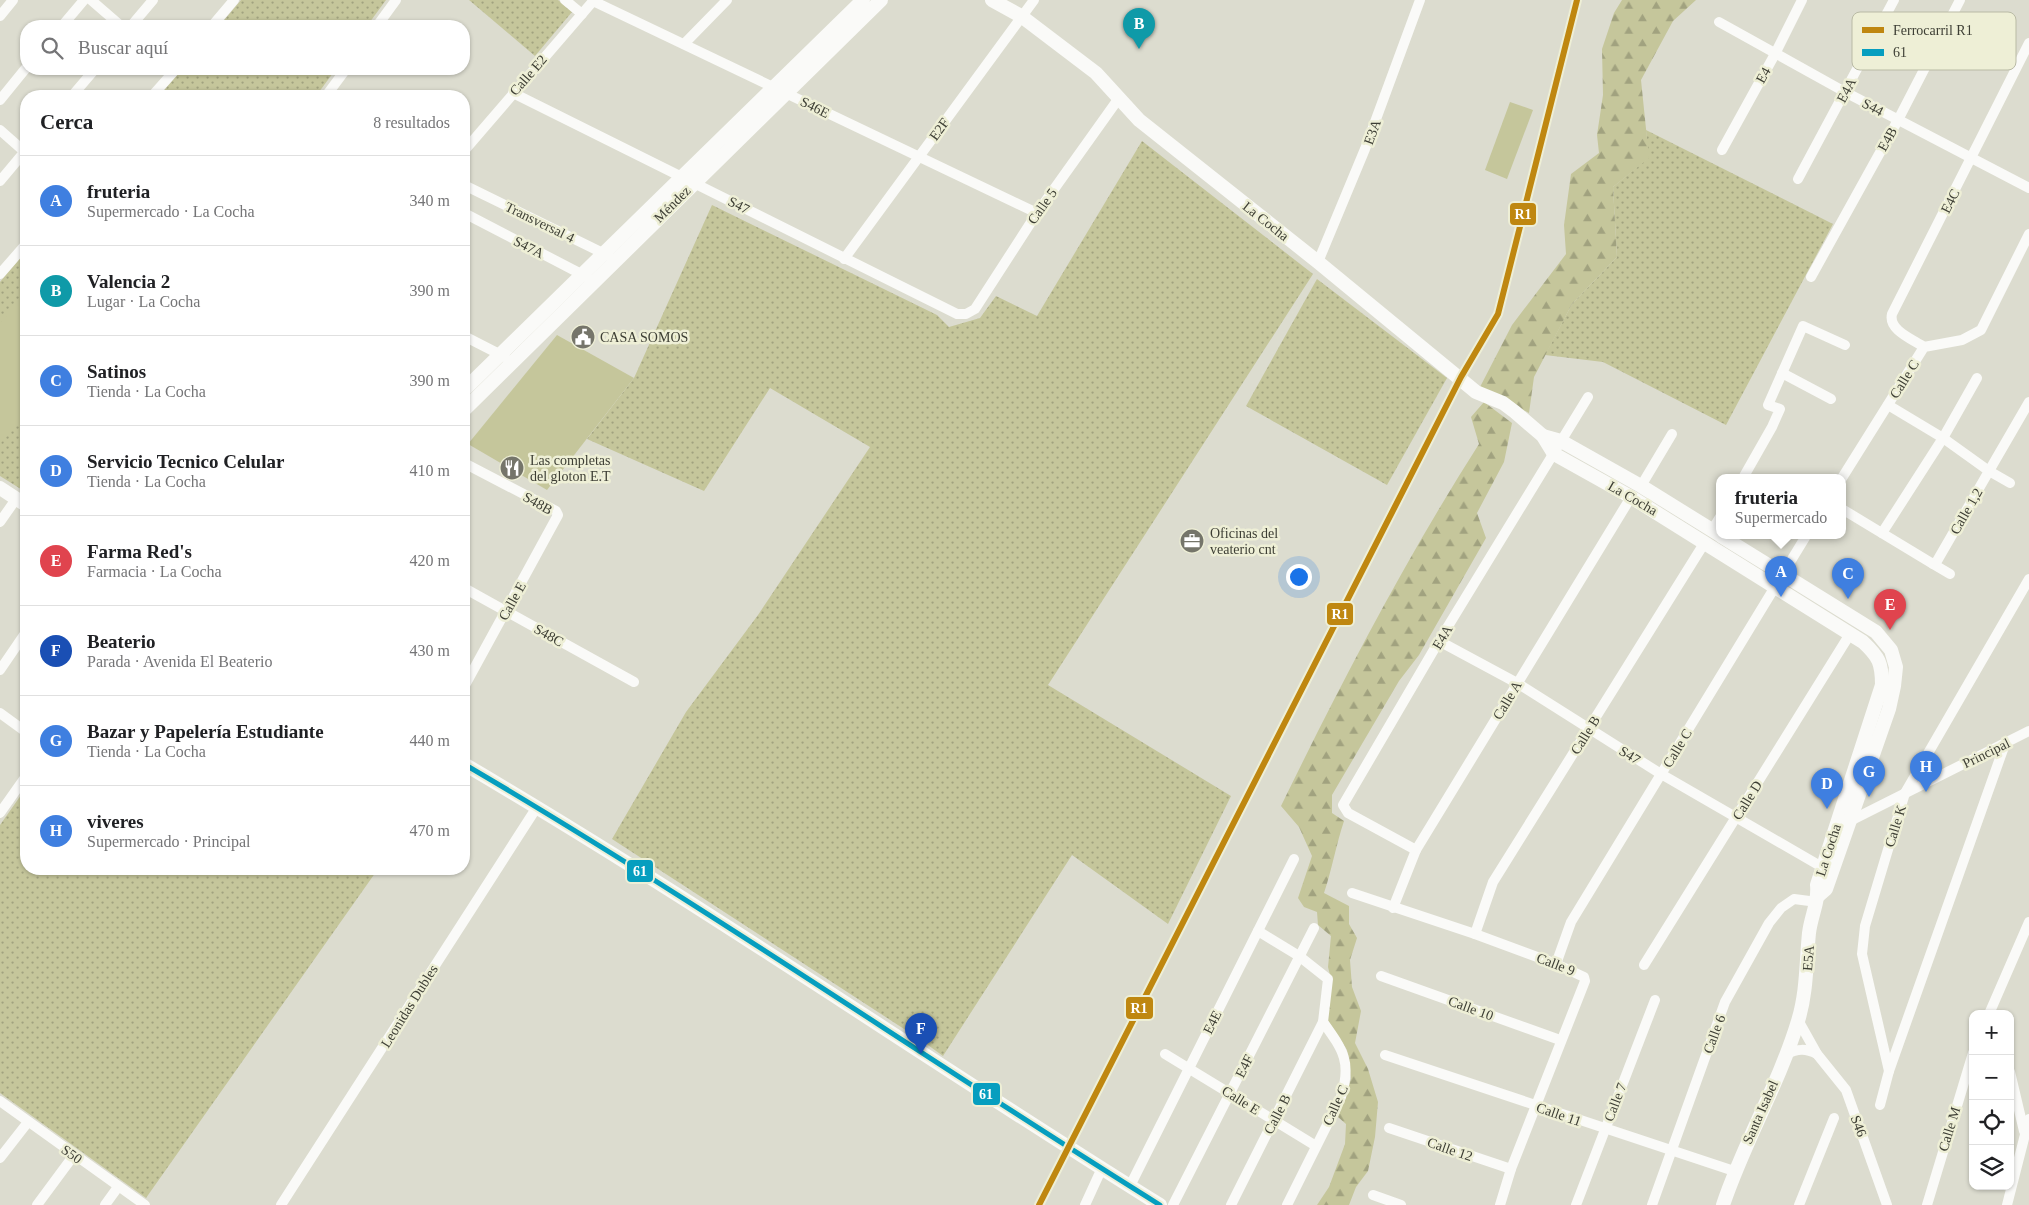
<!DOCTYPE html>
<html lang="es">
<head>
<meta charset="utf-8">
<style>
  :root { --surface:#fff; --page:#f6f6f6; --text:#202124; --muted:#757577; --line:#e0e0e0; --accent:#0b8043 }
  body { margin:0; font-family:"Times New Roman",serif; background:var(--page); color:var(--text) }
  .controls { position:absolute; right:15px; bottom:15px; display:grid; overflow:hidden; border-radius:10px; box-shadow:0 1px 4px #0004 }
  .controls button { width:45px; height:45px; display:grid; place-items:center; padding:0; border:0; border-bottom:1px solid var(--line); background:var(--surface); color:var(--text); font:25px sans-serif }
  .you { position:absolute; left:1298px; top:576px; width:18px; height:18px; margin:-12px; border:4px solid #fff; border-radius:50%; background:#1a73e8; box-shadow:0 0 0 8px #1a73e833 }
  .badge { display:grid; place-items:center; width:32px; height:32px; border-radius:50%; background:var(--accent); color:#fff; font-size:16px; font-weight:700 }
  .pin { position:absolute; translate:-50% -41px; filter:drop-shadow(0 1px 2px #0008) }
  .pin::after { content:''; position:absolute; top:26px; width:18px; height:15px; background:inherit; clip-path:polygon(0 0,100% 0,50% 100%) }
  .popup { position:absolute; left:1716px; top:474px; width:130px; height:65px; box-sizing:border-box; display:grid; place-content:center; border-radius:10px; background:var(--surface); filter:drop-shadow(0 1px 4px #0005); font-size:16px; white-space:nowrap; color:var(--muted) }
  .popup b { font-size:19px; color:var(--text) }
  .popup::after { content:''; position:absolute; left:50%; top:100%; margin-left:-10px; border:10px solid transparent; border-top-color:var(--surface) }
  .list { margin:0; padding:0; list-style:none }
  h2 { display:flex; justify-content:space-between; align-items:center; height:65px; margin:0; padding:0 20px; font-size:21px }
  h2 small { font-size:16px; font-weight:400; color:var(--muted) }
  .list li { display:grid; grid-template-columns:32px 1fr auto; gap:15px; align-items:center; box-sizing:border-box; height:90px; padding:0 20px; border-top:1px solid var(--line) }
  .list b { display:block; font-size:19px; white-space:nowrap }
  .list p { margin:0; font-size:16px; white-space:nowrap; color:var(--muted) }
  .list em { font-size:16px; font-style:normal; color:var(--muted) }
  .icon { flex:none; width:28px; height:28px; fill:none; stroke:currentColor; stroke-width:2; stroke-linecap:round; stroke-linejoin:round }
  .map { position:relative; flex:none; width:2029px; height:1205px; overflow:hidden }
  .search { position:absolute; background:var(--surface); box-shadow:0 1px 4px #0004; left:20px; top:20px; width:450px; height:55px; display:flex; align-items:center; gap:12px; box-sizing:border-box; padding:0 18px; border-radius:20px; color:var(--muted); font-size:19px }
  .panel { position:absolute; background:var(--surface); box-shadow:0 1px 4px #0004; left:20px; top:90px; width:450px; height:785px; border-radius:20px }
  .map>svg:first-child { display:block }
  .grass { fill:url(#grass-dots) }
  .forest { fill:url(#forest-firs) }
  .garden { fill:#c5c69b }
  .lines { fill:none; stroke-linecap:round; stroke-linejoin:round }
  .street { stroke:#fafaf8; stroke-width:10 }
  .secondary { stroke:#fafaf8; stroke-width:14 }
  .bus-1-casing { stroke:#eeefd6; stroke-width:9 }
  .bus-1 { stroke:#069ebf; stroke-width:5 }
  .rail-1-casing { stroke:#eeefd6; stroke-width:10 }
  .rail-1 { stroke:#bf8710; stroke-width:6 }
  .labels { text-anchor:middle; stroke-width:5; stroke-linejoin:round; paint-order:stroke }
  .street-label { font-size:14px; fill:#3d3e34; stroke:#eeefd6 }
  .poi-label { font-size:14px; fill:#3d3e34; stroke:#eeefd6; text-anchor:start }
  .key { fill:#eeefd6; stroke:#b9baa5; stroke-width:1 }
  .key-label { font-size:14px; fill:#3d3e34 }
  .line-badge { stroke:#eeefd6; stroke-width:2 }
  .badge-label { font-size:14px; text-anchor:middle; font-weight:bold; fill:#fff }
</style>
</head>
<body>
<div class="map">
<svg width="2029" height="1205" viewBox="0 0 2029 1205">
  <defs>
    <pattern id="grass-dots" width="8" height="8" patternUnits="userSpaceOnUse" patternTransform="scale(1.25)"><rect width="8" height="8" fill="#c5c69b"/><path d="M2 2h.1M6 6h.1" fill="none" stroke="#a1a27f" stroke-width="1.8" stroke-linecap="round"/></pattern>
    <pattern id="forest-firs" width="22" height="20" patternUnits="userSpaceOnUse" patternTransform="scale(1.25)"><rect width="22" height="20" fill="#c5c69b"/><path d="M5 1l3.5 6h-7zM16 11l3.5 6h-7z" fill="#a1a27f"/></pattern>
  </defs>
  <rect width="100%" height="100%" fill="#dcdccf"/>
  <g class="grass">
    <path d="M241,0H386L367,26H219Z"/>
    <path d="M469,0H558L572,12L535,56Z"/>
    <path d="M182,69H336L316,96H159Z"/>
    <path d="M1646,130L1833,224L1726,425L1603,362L1545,355L1572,304L1617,257L1613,187L1648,158Z"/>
    <path d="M1142,141L1313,274L1048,685L1231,796L1168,924L1072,855L943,1056L921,1040L612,839L686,712L758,615L870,447L770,388L704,491L587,439L634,378L712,205L937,315L949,327L980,318L996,296L1037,316Z"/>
    <path d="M26,251V488L24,491L0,476V282Z"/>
    <path d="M1317,279L1447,378L1387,485L1246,406Z"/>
    <path d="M26,788V869H378L146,1198L0,1093V825Z"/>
  </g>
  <g class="forest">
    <path d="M1622,0H1696L1673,21L1641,80L1649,158L1613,187L1617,257L1572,304L1534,377L1529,413L1480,387L1512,325L1566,254L1564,225L1571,174L1599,153L1597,135L1603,95L1602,49L1614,13Z"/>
    <path d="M1484,402L1512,423L1504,462L1477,513L1486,538L1419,655L1399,681L1332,795V813L1344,821C1336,845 1332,869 1324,893L1349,906V924L1357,938L1350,960L1352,987L1361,1011L1355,1043L1368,1069L1378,1102L1375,1137L1368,1171L1356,1187L1349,1205H1317L1329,1187L1345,1144L1346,1124L1338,1117L1351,1079L1347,1050L1327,1019L1332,983L1328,967L1331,936L1318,925L1317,912L1304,907L1298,898L1312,856L1299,827L1281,806C1341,683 1405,560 1479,444L1471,417Z"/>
  </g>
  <g class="garden">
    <path d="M1510,102L1533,110L1507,179L1485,170Z"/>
    <path d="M25,295L26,414L0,444V323Z"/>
    <path d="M557,335L634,378L547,490L468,444Z"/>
  </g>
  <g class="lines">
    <g class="street">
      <path d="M91,0L121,26"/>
      <path d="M565,0L582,14"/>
      <path d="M593,1L1037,213"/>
      <path d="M0,16L13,0"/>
      <path d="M1719,22L1845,92L2029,188"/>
      <path d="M62,26L84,0"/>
      <path d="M131,26L153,0"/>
      <path d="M212,26L234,0"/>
      <path d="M377,26L396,0"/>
      <path d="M684,44L727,0"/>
      <path d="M513,93L957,314H966L975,309L1037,213L1119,98"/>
      <path d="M72,96L95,69"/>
      <path d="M152,96L176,69"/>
      <path d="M326,96L346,69"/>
      <path d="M0,100L26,68"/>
      <path d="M0,130L26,153"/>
      <path d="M1722,150L1775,54L1802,0"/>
      <path d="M464,151L594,0"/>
      <path d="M1798,179L1894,0"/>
      <path d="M0,181L26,150"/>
      <path d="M464,185L609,256"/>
      <path d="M464,213L587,277"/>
      <path d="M844,259L1034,0"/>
      <path d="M1318,262L1365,149L1420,0"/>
      <path d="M0,274L26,244"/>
      <path d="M1811,277L1898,120L1960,0"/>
      <path d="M464,336L505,357"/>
      <path d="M1924,347C1912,339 1888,330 1892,314L2029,43"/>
      <path d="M1782,373L1831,399"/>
      <path d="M464,463L556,511L558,515L464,687"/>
      <path d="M1743,478L1772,427L1780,409L1768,405L1803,326L1845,345"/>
      <path d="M1842,478L1924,347L1962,340L1981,330L2029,234"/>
      <path d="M2010,483L1989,471L2029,402"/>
      <path d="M1641,486L1672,434"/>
      <path d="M1842,509L1933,564L1937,561L1989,471L1943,438L1888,405"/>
      <path d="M0,522L16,499"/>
      <path d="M1712,530L1720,517"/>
      <path d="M1882,533L1943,438L1977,378"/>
      <path d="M1933,564L1950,574"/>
      <path d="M464,588L634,682"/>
      <path d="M1439,641L1517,683L1661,774L1822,867"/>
      <path d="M0,670L26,632"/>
      <path d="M0,713L26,732"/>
      <path d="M0,813L26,776"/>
      <path d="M1846,823L2029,731"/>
      <path d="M1416,850L1348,813L1343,805L1439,641L1588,397"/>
      <path d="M1352,893L1475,934L1556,964L1584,977L1585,981L1511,1169L1500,1205"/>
      <path d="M1393,908L1416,850L1631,497"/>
      <path d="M1258,931L1299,956L1328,979L1323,1022C1343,1050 1352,1062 1341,1097L1287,1205"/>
      <path d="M1475,934L1493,882L1705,542"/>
      <path d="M1556,964L1571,922L1806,536"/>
      <path d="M1644,965L1850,634"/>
      <path d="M1381,976L1560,1040"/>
      <path d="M1989,1014L2029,922"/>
      <path d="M1798,1020L1817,1054L1846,1090L1887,1205"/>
      <path d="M1165,1054L1316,1146"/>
      <path d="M1786,1054C1798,1049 1805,1048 1817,1054"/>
      <path d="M1385,1055L1734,1171"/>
      <path d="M1889,1071L2005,744"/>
      <path d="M2010,1072L2024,1131"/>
      <path d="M0,1101L145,1205"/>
      <path d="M1880,1105L1889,1071L1862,954L1865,926L1905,793L2029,579"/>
      <path d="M1389,1128L1511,1169"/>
      <path d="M0,1158L28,1122"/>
      <path d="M1130,1186L1294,859"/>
      <path d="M1373,1195L1401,1205"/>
      <path d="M37,1205L74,1155"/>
      <path d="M105,1205L118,1187"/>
      <path d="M281,1205L537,807"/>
      <path d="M1085,1205L1102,1168"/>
      <path d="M1173,1205L1314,928"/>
      <path d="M1231,1205L1323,1022"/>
      <path d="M1576,1205L1655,1000"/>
      <path d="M1652,1205L1725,1002L1769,923L1781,908L1794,899L1817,902"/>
      <path d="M1799,1205L1834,1118"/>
      <path d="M1927,1205L1973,1053"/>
      <path d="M2007,1205L2029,1119"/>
    </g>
    <g class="secondary">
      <path d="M992,0L1021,16L1096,73L1139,120L1318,262L1476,392L1503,403L1515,412L1543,436L1554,454L1631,497L1863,642C1879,657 1882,663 1882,685L1817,885C1819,902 1811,916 1809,933C1806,963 1807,992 1798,1021C1779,1084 1744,1142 1723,1205"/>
      <path d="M464,390L863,0"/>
      <path d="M464,410L881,0"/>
      <path d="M1543,436L1561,441L1641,486L1720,535"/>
      <path d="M0,488L26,505"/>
      <path d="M1721,536L1876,632L1891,650L1896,667L1894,686L1889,709L1826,889L1818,896"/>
      <path d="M464,764C701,903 927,1060 1160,1205"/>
    </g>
    <defs>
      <path id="bus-1" d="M464,764C701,903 927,1060 1160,1205"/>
    </defs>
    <use href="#bus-1" class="bus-1-casing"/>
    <use href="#bus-1" class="bus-1"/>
    <defs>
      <path id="rail-1" d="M1039,1205L1461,377L1498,314L1577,0"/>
    </defs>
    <use href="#rail-1" class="rail-1-casing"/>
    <use href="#rail-1" class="rail-1"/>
  </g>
  <defs>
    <symbol id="civic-disc" viewBox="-11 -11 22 22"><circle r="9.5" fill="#75756a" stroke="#eeefd6"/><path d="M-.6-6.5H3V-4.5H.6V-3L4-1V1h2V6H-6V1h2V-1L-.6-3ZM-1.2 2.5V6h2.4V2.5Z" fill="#fff"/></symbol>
    <symbol id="restaurant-disc" viewBox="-11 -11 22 22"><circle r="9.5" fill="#75756a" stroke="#eeefd6"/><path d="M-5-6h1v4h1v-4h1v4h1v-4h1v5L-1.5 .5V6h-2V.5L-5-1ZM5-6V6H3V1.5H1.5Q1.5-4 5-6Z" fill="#fff"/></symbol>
    <symbol id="office-disc" viewBox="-11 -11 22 22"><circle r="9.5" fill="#75756a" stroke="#eeefd6"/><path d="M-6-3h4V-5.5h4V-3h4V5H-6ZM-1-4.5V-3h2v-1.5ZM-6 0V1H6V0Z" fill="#fff"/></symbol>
  </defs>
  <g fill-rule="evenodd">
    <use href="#civic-disc" x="569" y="323" width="28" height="28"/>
    <use href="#restaurant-disc" x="498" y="454" width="28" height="28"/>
    <use href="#office-disc" x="1178" y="527" width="28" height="28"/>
  </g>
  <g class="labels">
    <g class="street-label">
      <text transform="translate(528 75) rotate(-49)" y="5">Calle E2</text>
      <text transform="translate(1763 75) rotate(-61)" y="5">E4</text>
      <text transform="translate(1846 90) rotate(-62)" y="5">E4A</text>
      <text transform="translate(815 107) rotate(26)" y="5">S46E</text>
      <text transform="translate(1873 107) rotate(28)" y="5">S44</text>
      <text transform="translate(939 129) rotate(-54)" y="5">E2F</text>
      <text transform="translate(1372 132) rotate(-70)" y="5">E3A</text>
      <text transform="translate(1887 139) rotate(-61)" y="5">E4B</text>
      <text transform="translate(1950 201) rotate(-63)" y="5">E4C</text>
      <text transform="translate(672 204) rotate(-45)" y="5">Méndez</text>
      <text transform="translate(739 205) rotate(27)" y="5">S47</text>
      <text transform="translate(1042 206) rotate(-55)" y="5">Calle 5</text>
      <text transform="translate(1266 221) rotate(38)" y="5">La Cocha</text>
      <text transform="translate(540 222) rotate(26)" y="5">Transversal 4</text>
      <text transform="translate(529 247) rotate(27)" y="5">S47A</text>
      <text transform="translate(1904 379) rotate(-58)" y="5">Calle C</text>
      <text transform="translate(1633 498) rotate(30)" y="5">La Cocha</text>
      <text transform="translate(538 503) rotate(29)" y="5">S48B</text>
      <text transform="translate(1966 511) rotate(-60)" y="5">Calle 1,2</text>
      <text transform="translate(512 601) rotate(-61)" y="5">Calle E</text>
      <text transform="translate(549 635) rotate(29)" y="5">S48C</text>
      <text transform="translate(1442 637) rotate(-59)" y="5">E4A</text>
      <text transform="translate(1507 700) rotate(-59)" y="5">Calle A</text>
      <text transform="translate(1585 735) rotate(-58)" y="5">Calle B</text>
      <text transform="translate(1677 748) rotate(-59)" y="5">Calle C</text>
      <text transform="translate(1986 753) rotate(-26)" y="5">Principal</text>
      <text transform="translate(1630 755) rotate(32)" y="5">S47</text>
      <text transform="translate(1747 800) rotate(-58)" y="5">Calle D</text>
      <text transform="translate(1895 826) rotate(-73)" y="5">Calle K</text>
      <text transform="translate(1828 850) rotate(-72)" y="5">La Cocha</text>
      <text transform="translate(1808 958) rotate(-86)" y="5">E5A</text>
      <text transform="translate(1556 964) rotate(21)" y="5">Calle 9</text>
      <text transform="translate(409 1006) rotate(-58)" y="5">Leonidas Dubles</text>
      <text transform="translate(1471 1008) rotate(20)" y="5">Calle 10</text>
      <text transform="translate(1212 1022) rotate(-63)" y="5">E4E</text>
      <text transform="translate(1714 1034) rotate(-70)" y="5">Calle 6</text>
      <text transform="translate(1244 1066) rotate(-63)" y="5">E4F</text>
      <text transform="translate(1241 1100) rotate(32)" y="5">Calle E</text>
      <text transform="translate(1615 1102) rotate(-69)" y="5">Calle 7</text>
      <text transform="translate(1335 1105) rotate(-66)" y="5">Calle C</text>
      <text transform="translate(1760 1112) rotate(-66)" y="5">Santa Isabel</text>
      <text transform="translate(1277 1114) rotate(-63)" y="5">Calle B</text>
      <text transform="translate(1559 1114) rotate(19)" y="5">Calle 11</text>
      <text transform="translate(1859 1126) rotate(70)" y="5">S46</text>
      <text transform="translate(1949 1129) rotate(-73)" y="5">Calle M</text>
      <text transform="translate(1450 1149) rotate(19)" y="5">Calle 12</text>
      <text transform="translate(72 1154) rotate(36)" y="5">S50</text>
    </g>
    <g class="poi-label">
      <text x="600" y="342">CASA SOMOS</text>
      <text x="530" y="465">Las completas<tspan x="530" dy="16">del gloton E.T</tspan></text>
      <text x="1210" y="538">Oficinas del<tspan x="1210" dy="16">veaterio cnt</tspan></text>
    </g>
  </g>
  <rect x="1852" y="12" width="164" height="58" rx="8" class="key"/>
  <rect x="1862" y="27" width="22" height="6" fill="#bf8710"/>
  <rect x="1862" y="49" width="22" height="7" fill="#069ebf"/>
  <g class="key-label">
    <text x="1893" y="35">Ferrocarril R1</text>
    <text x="1893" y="57">61</text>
  </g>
  <g class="line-badge">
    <rect x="1509" y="202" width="28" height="24" rx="5" fill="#bf8710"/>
    <rect x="1326" y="602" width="28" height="24" rx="5" fill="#bf8710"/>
    <rect x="626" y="859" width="28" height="24" rx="5" fill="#069ebf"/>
    <rect x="1125" y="996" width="29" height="24" rx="5" fill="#bf8710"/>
    <rect x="972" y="1082" width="29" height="24" rx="5" fill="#069ebf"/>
  </g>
  <g class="badge-label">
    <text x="1523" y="219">R1</text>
    <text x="1340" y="619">R1</text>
    <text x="640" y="876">61</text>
    <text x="1139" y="1013">R1</text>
    <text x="986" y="1099">61</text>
  </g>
</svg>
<div class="controls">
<button>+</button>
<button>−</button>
<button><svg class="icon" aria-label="locate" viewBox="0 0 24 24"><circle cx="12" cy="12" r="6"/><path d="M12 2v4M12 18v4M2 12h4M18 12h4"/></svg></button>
<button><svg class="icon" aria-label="layers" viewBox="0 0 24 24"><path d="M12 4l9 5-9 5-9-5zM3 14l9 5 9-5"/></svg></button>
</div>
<div class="you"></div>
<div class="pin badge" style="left:1781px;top:597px;background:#3f7fe0">A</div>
<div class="popup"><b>fruteria</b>Supermercado</div>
<div class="pin badge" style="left:1139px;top:49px;background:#0f9aa8">B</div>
<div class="pin badge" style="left:1848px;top:599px;background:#3f7fe0">C</div>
<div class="pin badge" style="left:1827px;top:809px;background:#3f7fe0">D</div>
<div class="pin badge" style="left:1890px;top:630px;background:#e0444e">E</div>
<div class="pin badge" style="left:921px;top:1054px;background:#1a4fb4">F</div>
<div class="pin badge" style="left:1869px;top:797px;background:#3f7fe0">G</div>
<div class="pin badge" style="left:1926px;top:792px;background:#3f7fe0">H</div>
<div class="search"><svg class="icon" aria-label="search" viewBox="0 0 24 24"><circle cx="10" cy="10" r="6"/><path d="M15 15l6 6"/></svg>Buscar aquí</div>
<section class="panel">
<h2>Cerca<small>8 resultados</small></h2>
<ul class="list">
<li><span class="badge" style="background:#3f7fe0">A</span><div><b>fruteria</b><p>Supermercado · La Cocha</p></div><em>340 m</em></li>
<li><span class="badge" style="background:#0f9aa8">B</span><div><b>Valencia 2</b><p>Lugar · La Cocha</p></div><em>390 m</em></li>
<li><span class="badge" style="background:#3f7fe0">C</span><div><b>Satinos</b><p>Tienda · La Cocha</p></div><em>390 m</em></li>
<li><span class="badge" style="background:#3f7fe0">D</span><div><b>Servicio Tecnico Celular</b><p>Tienda · La Cocha</p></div><em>410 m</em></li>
<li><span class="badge" style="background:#e0444e">E</span><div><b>Farma Red's</b><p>Farmacia · La Cocha</p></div><em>420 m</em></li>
<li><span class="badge" style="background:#1a4fb4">F</span><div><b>Beaterio</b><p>Parada · Avenida El Beaterio</p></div><em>430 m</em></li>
<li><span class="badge" style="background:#3f7fe0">G</span><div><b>Bazar y Papelería Estudiante</b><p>Tienda · La Cocha</p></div><em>440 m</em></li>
<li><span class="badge" style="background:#3f7fe0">H</span><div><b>viveres</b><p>Supermercado · Principal</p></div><em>470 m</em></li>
</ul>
</section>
</div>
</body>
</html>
